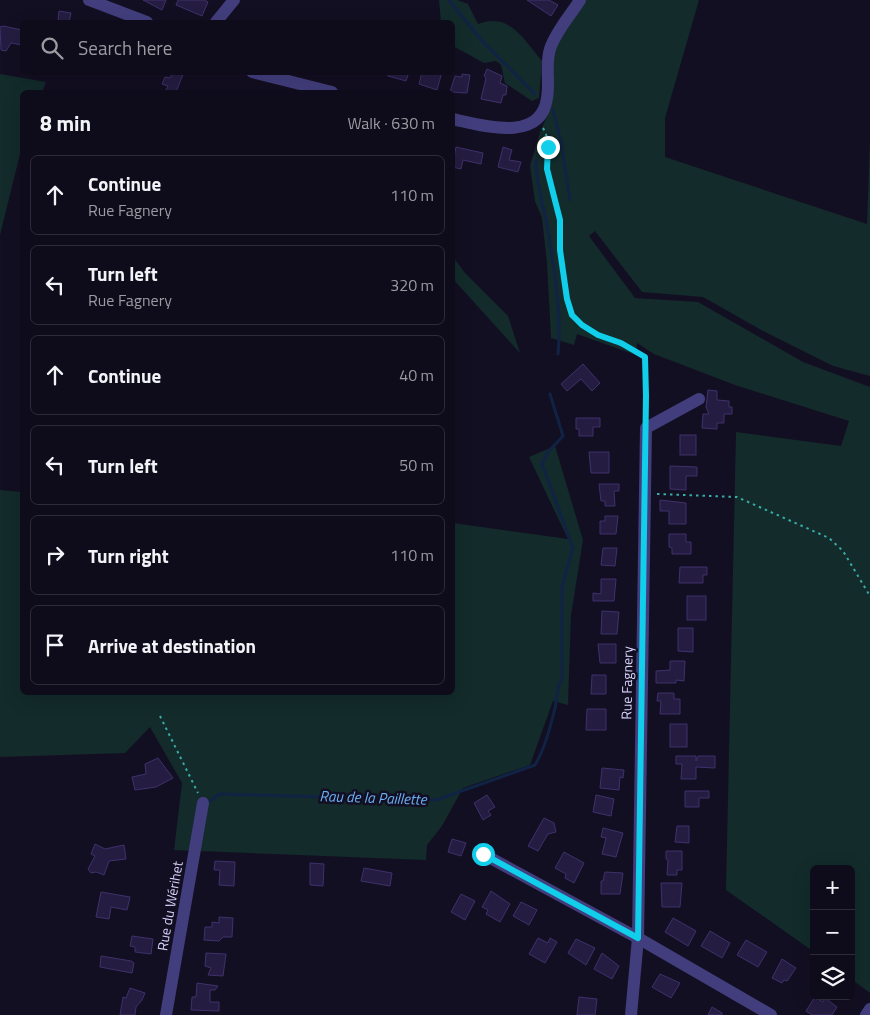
<!DOCTYPE html>
<html lang="en">
<head>
<meta charset="utf-8">
<style>
  :root { --surface:#0e0b1a; --page:#1c1927; --text:#f1f3f6; --muted:#9b9ba2; --line:#2e2b39 }
  body { margin:0; font-family:"Titillium Web",sans-serif; background:var(--page); color:var(--text) }
  .controls { position:absolute; right:15px; bottom:15px; display:grid; overflow:hidden; border-radius:8px; box-shadow:0 5px 20px #0002 }
  .controls button { width:45px; height:45px; display:grid; place-items:center; padding:0; border:0; border-bottom:1px solid var(--line); background:var(--surface); color:var(--text); font:25px sans-serif }
  .stop { position:absolute; width:15px; height:15px; margin:-11px; border:4px solid #11ceea; border-radius:50%; background:#fff }
  .stop.end { background:#11ceea; border-color:#fff; box-shadow:0 1px 5px #0008 }
  .list { margin:0; padding:0; list-style:none }
  h2 { display:flex; justify-content:space-between; align-items:center; height:65px; margin:0; padding:0 20px; font-size:21px }
  h2 small { font-size:16px; font-weight:400; color:var(--muted) }
  .list li { display:grid; grid-template-columns:32px 1fr auto; gap:15px; align-items:center; box-sizing:border-box; height:80px; margin:0 10px 10px; padding:0 10px; border:1px solid var(--line); border-radius:8px }
  .list b { display:block; font-size:19px; white-space:nowrap }
  .list p { margin:0; font-size:16px; white-space:nowrap; color:var(--muted) }
  .list em { font-size:16px; font-style:normal; color:var(--muted) }
  .icon { flex:none; width:28px; height:28px; fill:none; stroke:currentColor; stroke-width:2; stroke-linecap:round; stroke-linejoin:round }
  .map { position:relative; flex:none; width:870px; height:1015px; overflow:hidden }
  .search { position:absolute; background:var(--surface); box-shadow:0 5px 20px #0002; left:20px; top:20px; width:435px; height:55px; display:flex; align-items:center; gap:12px; box-sizing:border-box; padding:0 18px; border-radius:8px; color:var(--muted); font-size:19px }
  .panel { position:absolute; background:var(--surface); box-shadow:0 5px 20px #0002; left:20px; top:90px; width:435px; height:605px; border-radius:8px }
  .map>svg:first-child { display:block }
  .green { fill:#132b2b }
  .lines { fill:none; stroke-linecap:round; stroke-linejoin:round }
  .stream { stroke:#112344; stroke-width:3 }
  .building { fill:#251d41; stroke:#3e316c }
  .path { stroke:#37aca8; stroke-width:2; stroke-dasharray:2.5 4; stroke-linecap:butt }
  .minor { stroke:#423e7d; stroke-width:12 }
  .route { stroke:#11ceea; stroke-width:6 }
  .labels { text-anchor:middle; stroke-width:5; stroke-linejoin:round; paint-order:stroke }
  .street-label { font-size:14px; fill:#d9d3fc; stroke:#130f22 }
  .water-label { font-size:15px; font-style:italic; fill:#69aff4; stroke:#130f22 }
</style>
</head>
<body>
<div class="map">
<svg width="870" height="1015" viewBox="0 0 870 1015">
  <rect width="100%" height="100%" fill="#130f22"/>
  <g class="green">
    <path d="M439,0H457L468,4L478,24C510,12 523,39 542,61L539,98L532,101L505,83L501,65L496,61L484,63L453,46L452,22H441Z"/>
    <path d="M584,0H699L665,118V157L867,224L870,141V376L833,366L763,331L703,297L642,292L595,231L589,236L635,298L698,302L803,362L870,387V993L851,979V869H814V952L726,890L736,432L841,446L849,421L735,385L654,354L637,343L636,355L577,334L574,345L551,338L547,263L542,218L535,201L530,166L540,132L552,105V54Z"/>
    <path d="M0,74L46,82L42,92H22V146L0,235Z"/>
    <path d="M453,257L465,273L508,316L520,353L453,279Z"/>
    <path d="M555,446L583,540L571,615L568,705L553,701L530,765L463,788L442,826L427,845L426,860L174,850L182,783L150,727L125,753L0,757V490L22,492V692H452L453,523L568,539L529,457Z"/>
  </g>
  <g class="lines">
    <g class="stream">
      <path d="M449,0L483,42L535,94"/>
      <path d="M553,110L561,142L570,200"/>
      <path d="M551,147L561,142"/>
      <path d="M536,160C536,186 545,210 549,236C555,274 562,315 558,354"/>
      <path d="M207,803L220,794L436,800L535,765C545,748 550,728 555,708C557,698 557,687 562,678V586L573,548L542,464L548,452L563,436L550,394"/>
    </g>
  </g>
  <g class="building">
    <path d="M143,0H166L162,10Z"/>
    <path d="M178,0H204L208,2L202,16L176,5Z"/>
    <path d="M527,0H549L558,5L551,16Z"/>
    <path d="M59,11L71,13L69,22L58,21Z"/>
    <path d="M3,26L22,30V45L11,43L6,51L1,50L0,27Z"/>
    <path d="M487,69L502,76L500,83L507,86L506,95H503L501,103L481,99L486,78L484,76Z"/>
    <path d="M173,72H184L176,92H165L168,86L162,84L165,77L170,78Z"/>
    <path d="M389,72H409L406,81L388,76Z"/>
    <path d="M422,72H442L437,90L419,84Z"/>
    <path d="M462,74L470,75L467,93L450,92L455,76L462,77Z"/>
    <path d="M456,147L483,153L481,164L463,160L461,169L452,167Z"/>
    <path d="M503,147L512,150L509,160L521,162L518,172L498,167Z"/>
    <path d="M583,364L600,383L592,391L581,379L567,391L561,384Z"/>
    <path d="M708,390L717,391V400L729,401V407H732V414H724V423H717V429L702,428L703,414H709L706,407Z"/>
    <path d="M576,418H600V427H593V436H579V429H576Z"/>
    <rect x="680" y="435" width="16" height="20"/>
    <path d="M589,452H609V473H591Z"/>
    <path d="M670,466L697,467V476H686V490L670,489Z"/>
    <path d="M599,484H619V491H614L615,506H605V501H601Z"/>
    <path d="M660,500L686,503V524H669V511H660Z"/>
    <path d="M605,516H618L616,534H600V521H605Z"/>
    <path d="M669,534H686V542H691V554H672V548L669,547Z"/>
    <path d="M603,548H617L615,566L601,565Z"/>
    <path d="M680,567H707V575H703V583H679Z"/>
    <path d="M601,579H616L614,601H593V593L601,594Z"/>
    <rect x="687" y="596" width="19" height="24"/>
    <path d="M602,611L619,612L617,634H601Z"/>
    <path d="M678,628H693V652L678,651Z"/>
    <path d="M598,644H616V663H600Z"/>
    <path d="M670,661H685L684,681L676,680V683H656V671L670,670Z"/>
    <path d="M592,675H606V694H591Z"/>
    <path d="M658,693H674V699H680V714H660L661,701H657Z"/>
    <path d="M587,709H606V730H586Z"/>
    <rect x="670" y="724" width="17" height="23"/>
    <path d="M676,756H696V761L698,756H715V768L696,767V779H681L682,764H676Z"/>
    <path d="M158,758L173,778L156,787L135,790L132,777L146,774L145,764Z"/>
    <path d="M602,768L624,770L623,778L620,777L619,790L600,788Z"/>
    <path d="M685,791H709V798H699V807H685Z"/>
    <path d="M487,795L495,807L488,811L491,815L483,820L474,803Z"/>
    <path d="M596,795L614,799L611,816L593,812Z"/>
    <path d="M544,818L554,823L556,832L548,834L538,851L528,846Z"/>
    <path d="M677,826H689V843L675,842Z"/>
    <path d="M603,828L623,833L616,857L602,854L606,838L601,837Z"/>
    <path d="M452,839L466,843L461,856L448,852Z"/>
    <path d="M95,844L105,849L124,845L126,859L109,861L104,875L96,872L91,873L88,869L95,856L91,854Z"/>
    <path d="M666,851H682V870H677V875H667L668,860L666,859Z"/>
    <path d="M564,852L584,863L574,883L565,878L566,874L555,868Z"/>
    <path d="M215,861L235,862L234,886L219,885L220,870H214Z"/>
    <path d="M310,863L324,864L323,886L310,885Z"/>
    <path d="M364,868L392,873L390,886L361,881Z"/>
    <path d="M605,872L623,873L620,894H601V881H603Z"/>
    <path d="M661,883H682L680,907H662Z"/>
    <path d="M491,891L510,904L500,922L486,914L488,910L482,907Z"/>
    <path d="M101,892L130,897L127,910L111,907L109,919L96,917Z"/>
    <path d="M461,894L475,901L465,920L451,912Z"/>
    <path d="M521,902L537,910L529,925L513,916Z"/>
    <path d="M219,917L233,918L232,937H223L219,941L204,940L205,927H212V922L219,923Z"/>
    <path d="M673,918L696,931L688,946L665,932Z"/>
    <path d="M710,931L730,943L722,958L701,946Z"/>
    <path d="M132,936L153,939L151,954L135,952V947L130,946Z"/>
    <path d="M538,938L548,943L550,938L557,942L545,963L529,954Z"/>
    <path d="M576,939L595,948L586,965L568,953Z"/>
    <path d="M746,940L767,952L758,967L737,955Z"/>
    <path d="M206,953L226,954L223,976L208,975L211,968L205,966Z"/>
    <path d="M602,953L619,966L612,979L594,969Z"/>
    <path d="M101,956L131,961L134,963L132,973L100,967Z"/>
    <path d="M782,959L796,968L787,981L784,980L782,983L772,978Z"/>
    <path d="M660,974L680,983L671,998L652,987Z"/>
    <path d="M197,983L218,986L215,990H210V1002H219V1011L191,1010L192,997H196Z"/>
    <path d="M130,988L145,993L142,1000L136,1007L135,1015H120L123,997L126,998Z"/>
    <path d="M579,997L597,999L595,1015H577Z"/>
    <path d="M815,997L823,1002L825,998L837,1007L832,1015H812L806,1011Z"/>
    <path d="M712,1007L722,1013V1015H708Z"/>
  </g>
  <g class="lines">
    <g class="path">
      <path d="M543,128C552,142 544,157 548,172C552,188 559,205 560,221C562,250 557,303 580,324C596,337 625,345 645,357L646,415"/>
      <path d="M657,494L737,497L829,538L843,551L870,596"/>
      <path d="M160,716L198,793"/>
    </g>
    <g class="minor">
      <path d="M89,0L147,22"/>
      <path d="M216,22L234,0"/>
      <path d="M252,72L332,92"/>
      <path d="M452,119C481,125 541,144 547,98C550,82 545,65 550,49C556,31 570,16 580,0"/>
      <path d="M483,854L638,938L771,1015"/>
      <path d="M166,1015L203,803"/>
      <path d="M631,1015L638,938L646,428L699,399"/>
      <path d="M866,1015L870,1009"/>
    </g>
  </g>
  <g class="lines">
    <path class="route" d="M483,854L638,938L646,396L645,357L621,343L598,335L582,325L572,315L567,299L560,250V220L547,169L548,147"/>
  </g>
  <g class="labels">
    <g class="street-label">
      <text transform="translate(627 683) rotate(-89)" y="5">Rue Fagnery</text>
      <text transform="translate(170 906) rotate(-80)" y="5">Rue du Wérihet</text>
    </g>
    <g class="water-label">
      <text transform="translate(373 798) rotate(2)" y="5">Rau de la Paillette</text>
    </g>
  </g>
</svg>
<div class="controls">
<button>+</button>
<button>−</button>
<button><svg class="icon" aria-label="layers" viewBox="0 0 24 24"><path d="M12 4l9 5-9 5-9-5zM3 14l9 5 9-5"/></svg></button>
</div>
<div class="stop" style="left:483px;top:854px"></div>
<div class="stop end" style="left:548px;top:147px"></div>
<div class="search"><svg class="icon" aria-label="search" viewBox="0 0 24 24"><circle cx="10" cy="10" r="6"/><path d="M15 15l6 6"/></svg>Search here</div>
<section class="panel">
<h2>8 min<small>Walk · 630 m</small></h2>
<ul class="list">
<li><svg class="icon" aria-label="ahead" viewBox="0 0 24 24"><path d="M12 20V5M6 11l6-6 6 6"/></svg><div><b>Continue</b><p>Rue Fagnery</p></div><em>110 m</em></li>
<li><svg class="icon" aria-label="left" viewBox="0 0 24 24"><path d="M17 20v-9H6M10 6l-5 5 5 5"/></svg><div><b>Turn left</b><p>Rue Fagnery</p></div><em>320 m</em></li>
<li><svg class="icon" aria-label="ahead" viewBox="0 0 24 24"><path d="M12 20V5M6 11l6-6 6 6"/></svg><div><b>Continue</b></div><em>40 m</em></li>
<li><svg class="icon" aria-label="left" viewBox="0 0 24 24"><path d="M17 20v-9H6M10 6l-5 5 5 5"/></svg><div><b>Turn left</b></div><em>50 m</em></li>
<li><svg class="icon" aria-label="right" viewBox="0 0 24 24"><path d="M7 20v-9h11M14 6l5 5-5 5"/></svg><div><b>Turn right</b></div><em>110 m</em></li>
<li><svg class="icon" aria-label="arrive" viewBox="0 0 24 24"><path d="M6 21V4h12l-3 4 3 4H6"/></svg><div><b>Arrive at destination</b></div></li>
</ul>
</section>
</div>
</body>
</html>
